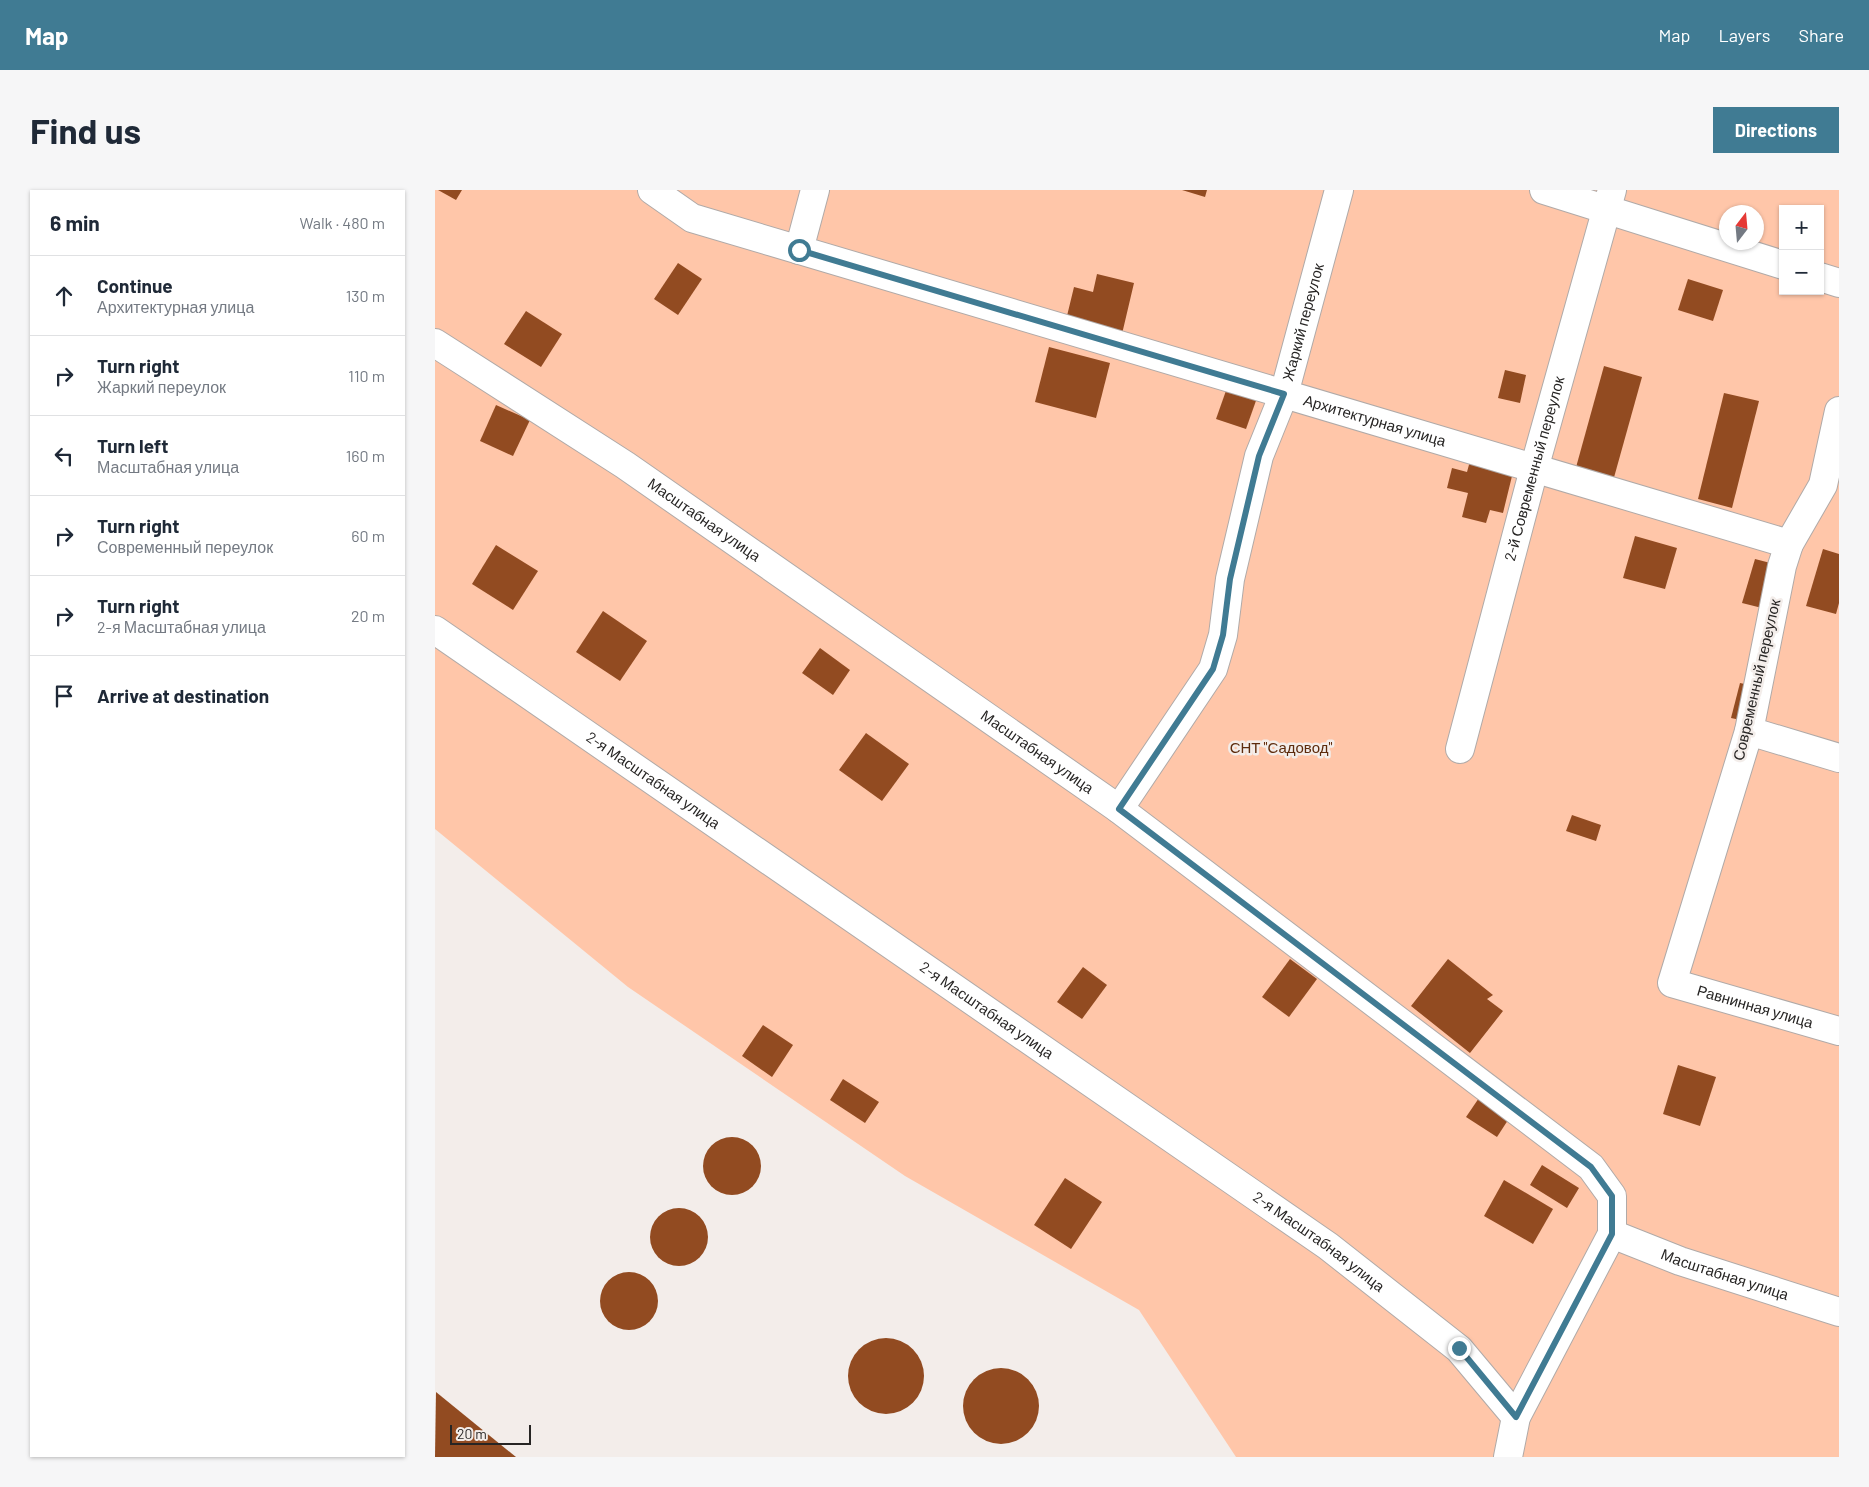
<!DOCTYPE html>
<html lang="en">
<head>
<meta charset="utf-8">
<style>
  :root { --surface:#fff; --page:#f6f6f7; --text:#1f2937; --muted:#747a83; --line:#e0e1e3; --accent:#407b93 }
  body { margin:0; font-family:Barlow,sans-serif; background:var(--page); color:var(--text) }
  .controls { position:absolute; right:15px; top:15px; display:grid; overflow:hidden; border-radius:0px; box-shadow:0 1px 4px #0004 }
  .controls button { width:45px; height:45px; display:grid; place-items:center; padding:0; border:0; border-bottom:1px solid var(--line); background:var(--surface); color:var(--text); font:25px sans-serif }
  .compass { position:absolute; left:1284px; top:15px; width:45px; height:45px; border-radius:50%; background:var(--surface); box-shadow:0 1px 4px #0004; rotate:16deg }
  .scale { position:absolute; left:15px; bottom:12px; width:81px; box-sizing:border-box; padding-left:5px; border:2px solid #272524; border-top:0; font-size:14px; line-height:18px; white-space:nowrap; color:#272524; -webkit-text-stroke:4px #f3edea; paint-order:stroke }
  .stop { position:absolute; width:15px; height:15px; margin:-11px; border:4px solid #407b93; border-radius:50%; background:#fff }
  .stop.end { background:#407b93; border-color:#fff; box-shadow:0 1px 5px #0008 }
  .list { margin:0; padding:0; list-style:none }
  h2 { display:flex; justify-content:space-between; align-items:center; height:65px; margin:0; padding:0 20px; font-size:21px }
  h2 small { font-size:16px; font-weight:400; color:var(--muted) }
  .list li { display:grid; grid-template-columns:32px 1fr auto; gap:15px; align-items:center; box-sizing:border-box; height:80px; padding:0 20px; border-top:1px solid var(--line) }
  .list b { display:block; font-size:19px; white-space:nowrap }
  .list p { margin:0; font-size:16px; white-space:nowrap; color:var(--muted) }
  .list em { font-size:16px; font-style:normal; color:var(--muted) }
  .icon { flex:none; width:28px; height:28px; fill:none; stroke:currentColor; stroke-width:2; stroke-linecap:round; stroke-linejoin:round }
  .map { position:relative; flex:none; width:1404px; height:1267px; overflow:hidden; border-radius:0px }
  header { display:flex; align-items:center; gap:30px; box-sizing:border-box; height:70px; padding:0 25px; background:var(--accent); color:#fff }
  header strong { font-size:24px }
  nav { display:flex; gap:28px; margin-inline-start:auto; font-size:18px }
  .intro { display:flex; align-items:center; justify-content:space-between; box-sizing:border-box; height:120px; padding:0 30px }
  h1 { margin:0; font-size:35px }
  .button { padding:12px 22px; border-radius:0px; background:var(--accent); color:#fff; font-size:18px; font-weight:700 }
  main { display:flex; gap:30px; padding:0 30px }
  aside { flex:1; background:var(--surface); border-radius:0px; box-shadow:0 1px 4px #0004 }
  .map>svg:first-child { display:block }
  .green { fill:#ffc6a9; fill-rule:evenodd }
  .building { fill:#924b21 }
  .lines { fill:none; stroke-linecap:round; stroke-linejoin:round }
  .minor-casing { stroke:#b0aaa8; stroke-width:30 }
  .minor { stroke:#fff; stroke-width:28 }
  .route { stroke:#407b93; stroke-width:6 }
  .labels { text-anchor:middle; stroke-width:5; stroke-linejoin:round; paint-order:stroke }
  .street-label { font-size:15px; fill:#272524; stroke:#f3edea }
  .park-label { font-size:15px; fill:#5d2b0c; stroke:#f3edea }
</style>
</head>
<body>
<header>
<strong>Map</strong>
<nav><a>Map</a><a>Layers</a><a>Share</a></nav>
</header>
<div class="intro"><h1>Find us</h1><a class="button">Directions</a></div>
<main>
<aside>
<h2>6 min<small>Walk · 480 m</small></h2>
<ul class="list">
<li><svg class="icon" aria-label="ahead" viewBox="0 0 24 24"><path d="M12 20V5M6 11l6-6 6 6"/></svg><div><b>Continue</b><p>Архитектурная улица</p></div><em>130 m</em></li>
<li><svg class="icon" aria-label="right" viewBox="0 0 24 24"><path d="M7 20v-9h11M14 6l5 5-5 5"/></svg><div><b>Turn right</b><p>Жаркий переулок</p></div><em>110 m</em></li>
<li><svg class="icon" aria-label="left" viewBox="0 0 24 24"><path d="M17 20v-9H6M10 6l-5 5 5 5"/></svg><div><b>Turn left</b><p>Масштабная улица</p></div><em>160 m</em></li>
<li><svg class="icon" aria-label="right" viewBox="0 0 24 24"><path d="M7 20v-9h11M14 6l5 5-5 5"/></svg><div><b>Turn right</b><p>Современный переулок</p></div><em>60 m</em></li>
<li><svg class="icon" aria-label="right" viewBox="0 0 24 24"><path d="M7 20v-9h11M14 6l5 5-5 5"/></svg><div><b>Turn right</b><p>2-я Масштабная улица</p></div><em>20 m</em></li>
<li><svg class="icon" aria-label="arrive" viewBox="0 0 24 24"><path d="M6 21V4h12l-3 4 3 4H6"/></svg><div><b>Arrive at destination</b></div></li>
</ul>
</aside>
<div class="map">
<svg width="1404" height="1267" viewBox="0 0 1404 1267">
  <rect width="100%" height="100%" fill="#f3edea"/>
  <path class="green" d="M0,0H1404V1267H801L704,1120L470,986L193,797L0,639ZM1348,19H1385V101H1348ZM1292,22H1322V52H1292Z"/>
  <g class="building">
    <path d="M3,0H27L21,10Z"/>
    <path d="M747,0H772L770,7Z"/>
    <path d="M243,73L267,89L243,125L219,109Z"/>
    <path d="M662,84L699,93L687,144L631,130L639,97L658,102Z"/>
    <path d="M1253,89L1288,100L1278,131L1243,120Z"/>
    <path d="M91,121L127,144L106,177L69,154Z"/>
    <path d="M614,157L675,173L661,228L600,212Z"/>
    <path d="M1169,176L1207,187L1178,291L1140,281Z"/>
    <path d="M1070,180L1091,185L1085,213L1063,208Z"/>
    <path d="M793,195L823,205L811,239L781,229Z"/>
    <path d="M1289,203L1324,211L1297,318L1263,309Z"/>
    <path d="M61,215L95,230L78,266L45,251Z"/>
    <path d="M1035,271L1078,282L1068,323L1055,320L1051,333L1027,327L1033,303L1012,298L1017,278L1032,282Z"/>
    <path d="M1200,346L1242,358L1230,399L1188,388Z"/>
    <path d="M61,355L103,381L78,420L37,394Z"/>
    <path d="M1388,359L1404,364V413L1401,424L1371,416Z"/>
    <path d="M1320,369L1347,376L1335,420L1307,413Z"/>
    <path d="M168,421L212,451L185,491L141,462Z"/>
    <path d="M385,458L415,480L398,505L367,483Z"/>
    <path d="M1305,493L1328,498L1320,533L1296,528Z"/>
    <path d="M431,543L474,574L447,611L404,580Z"/>
    <path d="M1137,625L1166,635L1161,651L1131,641Z"/>
    <path d="M855,769L882,789L854,827L827,807Z"/>
    <path d="M1013,769L1058,805L1052,809L1068,821L1035,863L976,816Z"/>
    <path d="M648,777L672,795L647,829L622,812Z"/>
    <path d="M328,835L358,855L337,887L307,866Z"/>
    <path d="M1243,875L1281,887L1265,936L1228,924Z"/>
    <path d="M408,889L444,912L430,933L395,910Z"/>
    <path d="M1044,908L1075,927L1062,947L1031,927Z"/>
    <circle cx="297" cy="976" r="29"/>
    <path d="M1107,975L1144,998L1132,1018L1095,995Z"/>
    <path d="M630,988L667,1012L636,1059L599,1035Z"/>
    <path d="M1069,990L1118,1019L1098,1054L1049,1026Z"/>
    <circle cx="244" cy="1047" r="29"/>
    <circle cx="194" cy="1111" r="29"/>
    <circle cx="451" cy="1186" r="38"/>
    <circle cx="566" cy="1216" r="38"/>
    <path d="M1,1202L81,1267H0Z"/>
  </g>
  <g class="lines">
    <defs>
      <g id="minor">
        <path id="s1" d="M217,0L257,28L1354,354"/>
        <path d="M1109,0L1348,75"/>
        <path d="M364,60L380,0"/>
        <path d="M1385,87L1404,93"/>
        <path id="s2" d="M0,153L190,275L684,619L1156,977L1177,1006V1044L1081,1227L1073,1267"/>
        <path id="s3" d="M1404,221L1388,295L1354,354L1347,376L1314,541L1237,793L1404,841"/>
        <path id="s4" d="M0,440L893,1056L1024,1159L1081,1227"/>
        <path d="M1314,541L1404,568"/>
        <path id="s5" d="M1025,559L1099,279L1177,0"/>
        <path id="s6" d="M684,619L778,479L788,445L795,389L824,266L849,204L904,0"/>
        <path id="s7" d="M1177,1044L1245,1071L1404,1122"/>
      </g>
    </defs>
    <use href="#minor" class="minor-casing"/>
    <use href="#minor" class="minor"/>
  </g>
  <g class="lines">
    <path class="route" d="M364,60L849,204L824,266L795,389L788,445L778,479L684,619L1156,977L1177,1006V1044L1081,1227L1024,1158"/>
  </g>
  <g class="labels">
    <g class="street-label">
      <text dy="5" stroke="none"><textPath href="#s6" startOffset="528">Жаркий переулок</textPath></text>
      <text dy="5" stroke="none"><textPath href="#s1" startOffset="761">Архитектурная улица</textPath></text>
      <text dy="5" stroke="none"><textPath href="#s5" startOffset="290">2-й Современный переулок</textPath></text>
      <text dy="5" stroke="none"><textPath href="#s2" startOffset="322">Масштабная улица</textPath></text>
      <text transform="translate(1322 490) rotate(-77)" y="5">Современный переулок</text>
      <text dy="5" stroke="none"><textPath href="#s2" startOffset="728">Масштабная улица</textPath></text>
      <text dy="5" stroke="none"><textPath href="#s4" startOffset="265">2-я Масштабная улица</textPath></text>
      <text dy="5" stroke="none"><textPath href="#s3" startOffset="685">Равнинная улица</textPath></text>
      <text dy="5" stroke="none"><textPath href="#s4" startOffset="670">2-я Масштабная улица</textPath></text>
      <text dy="5" stroke="none"><textPath href="#s4" startOffset="1075">2-я Масштабная улица</textPath></text>
      <text dy="5" stroke="none"><textPath href="#s7" startOffset="120">Масштабная улица</textPath></text>
    </g>
    <g class="park-label">
      <text x="846" y="563">СНТ "Садовод"</text>
    </g>
  </g>
</svg>
<div class="controls">
<button>+</button>
<button>−</button>
</div>
<svg class="compass" viewBox="-18 -18 36 36"><path d="M0-13l5 13h-10z" fill="#e53935"/><path d="M0 13l5-13h-10z" fill="#747a83"/></svg>
<div class="scale">20 m</div>
<div class="stop" style="left:364px;top:60px"></div>
<div class="stop end" style="left:1024px;top:1158px"></div>
</div>
</main>
</body>
</html>
